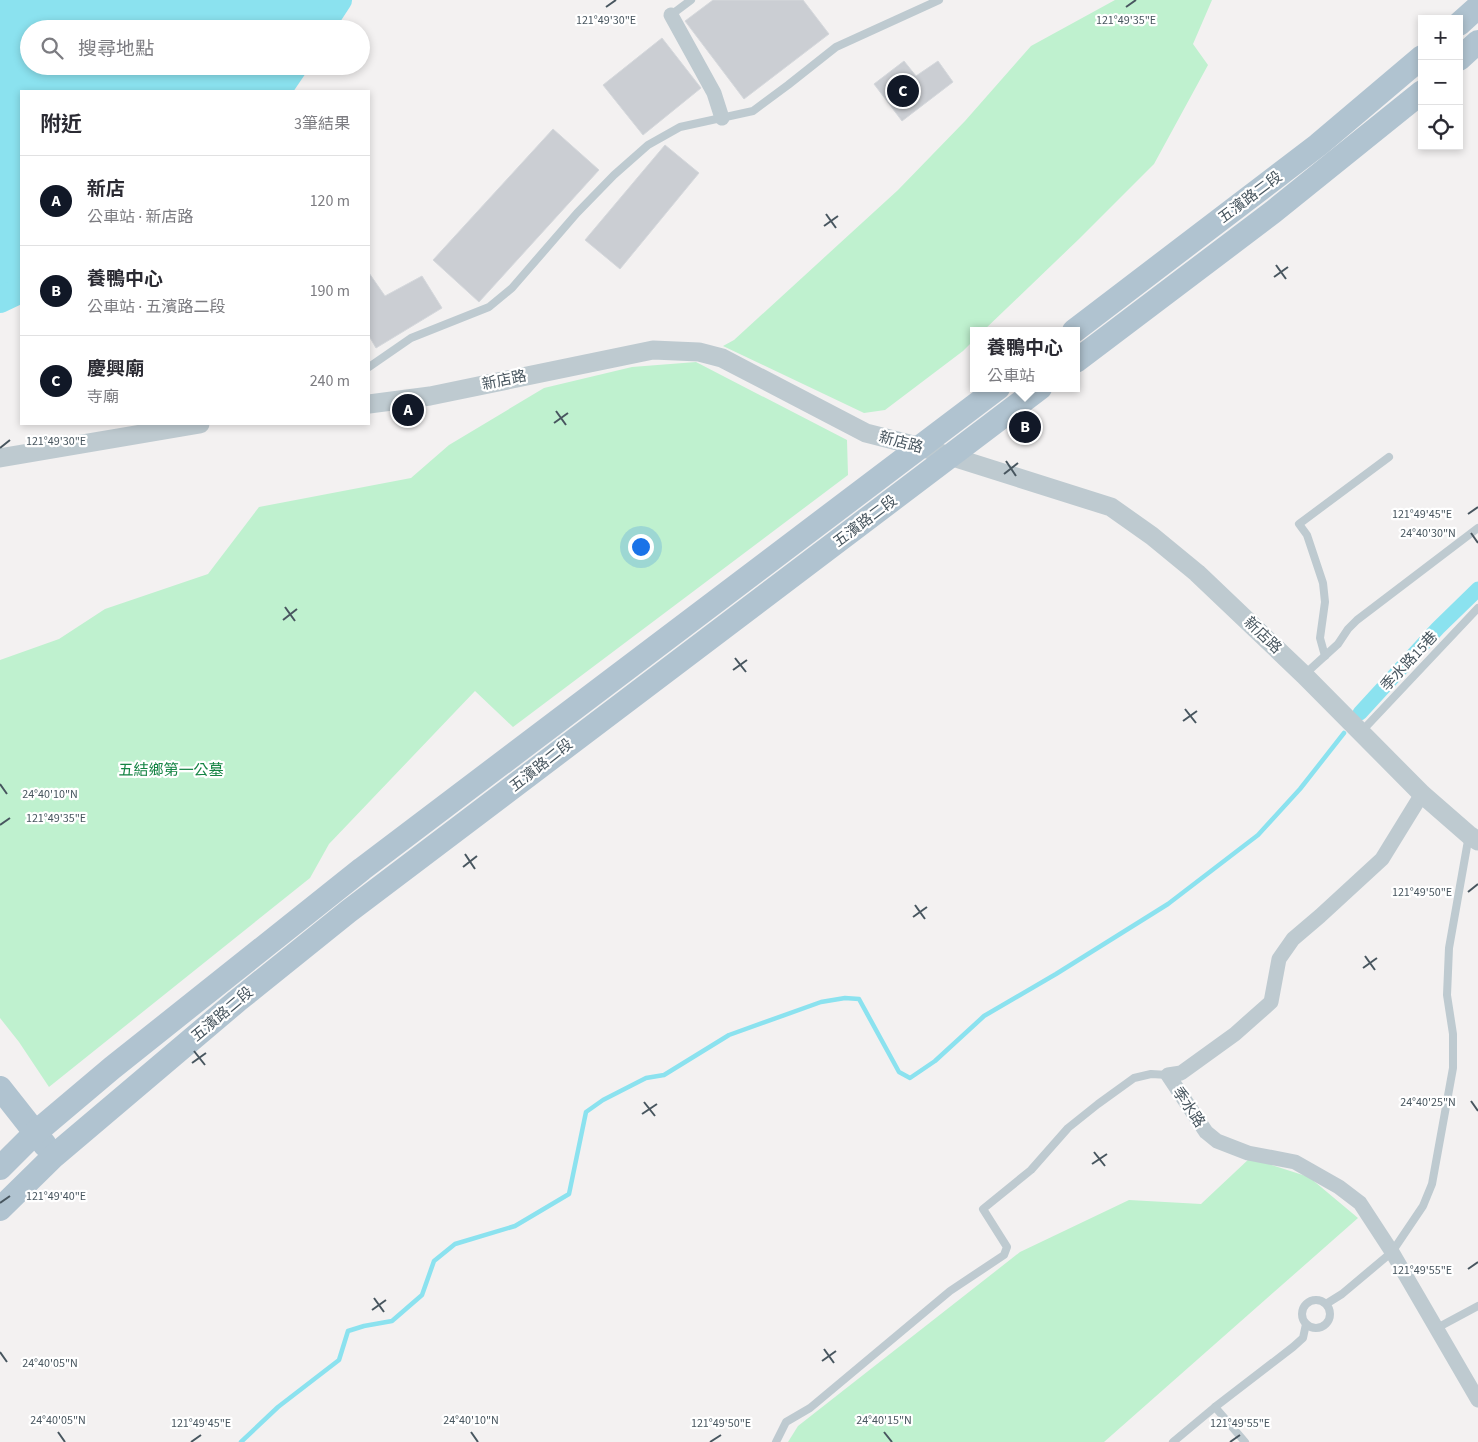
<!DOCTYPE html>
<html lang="zh-TW">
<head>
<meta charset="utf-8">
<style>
  :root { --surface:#fff; --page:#f2f2f3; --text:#2b2b33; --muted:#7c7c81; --line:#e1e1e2; --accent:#111827 }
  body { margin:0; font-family:"Source Sans 3","Noto Sans TC",sans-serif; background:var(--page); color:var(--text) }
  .controls { position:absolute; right:15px; top:15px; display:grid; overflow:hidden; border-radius:0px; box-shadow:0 2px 8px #0003 }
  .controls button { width:45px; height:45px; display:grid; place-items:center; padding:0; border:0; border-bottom:1px solid var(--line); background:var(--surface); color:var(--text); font:25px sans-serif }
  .you { position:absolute; left:640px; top:546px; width:18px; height:18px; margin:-12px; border:4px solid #fff; border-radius:50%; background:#1a73e8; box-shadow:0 0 0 8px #1a73e833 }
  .badge { display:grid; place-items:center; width:32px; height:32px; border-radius:50%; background:var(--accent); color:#fff; font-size:16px; font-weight:700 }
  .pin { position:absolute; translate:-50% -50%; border:2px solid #fff; box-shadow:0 1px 5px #0006 }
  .popup { position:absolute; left:970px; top:327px; width:110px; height:65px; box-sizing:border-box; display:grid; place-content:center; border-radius:0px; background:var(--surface); filter:drop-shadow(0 1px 4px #0005); font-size:16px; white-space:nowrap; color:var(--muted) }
  .popup b { font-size:19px; color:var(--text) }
  .popup::after { content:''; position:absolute; left:50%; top:100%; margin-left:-10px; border:10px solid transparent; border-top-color:var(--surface) }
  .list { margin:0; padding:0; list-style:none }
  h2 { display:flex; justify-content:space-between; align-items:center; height:65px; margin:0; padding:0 20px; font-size:21px }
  h2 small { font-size:16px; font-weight:400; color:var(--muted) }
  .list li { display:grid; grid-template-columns:32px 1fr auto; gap:15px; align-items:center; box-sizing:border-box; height:90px; padding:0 20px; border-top:1px solid var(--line) }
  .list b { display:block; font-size:19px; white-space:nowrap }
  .list p { margin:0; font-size:16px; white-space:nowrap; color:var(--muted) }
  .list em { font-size:16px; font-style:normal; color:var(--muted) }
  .icon { flex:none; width:28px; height:28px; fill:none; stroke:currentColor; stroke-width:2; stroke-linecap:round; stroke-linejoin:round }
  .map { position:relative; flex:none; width:1478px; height:1442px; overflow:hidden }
  .search { position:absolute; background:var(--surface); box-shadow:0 2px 8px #0003; left:20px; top:20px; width:350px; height:55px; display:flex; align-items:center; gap:12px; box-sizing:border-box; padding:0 18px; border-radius:28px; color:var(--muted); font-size:19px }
  .panel { position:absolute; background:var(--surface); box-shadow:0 2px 8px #0003; left:20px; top:90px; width:350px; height:335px; border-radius:0px }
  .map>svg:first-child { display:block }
  .green { fill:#bff1cf }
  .water { fill:#8be2ef }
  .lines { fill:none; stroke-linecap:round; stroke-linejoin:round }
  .stream { stroke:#8be2ef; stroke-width:4.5 }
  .canal { stroke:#8be2ef; stroke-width:15 }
  .river { stroke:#8be2ef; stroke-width:26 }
  .building { fill:#cbced3; stroke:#d5d8dc }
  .service { stroke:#becad0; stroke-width:8 }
  .minor { stroke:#becad0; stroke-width:15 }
  .tertiary { stroke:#becad0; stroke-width:19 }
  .primary { stroke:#b0c3d0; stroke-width:24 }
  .ticks { fill:none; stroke:#48565f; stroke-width:2 }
  .labels { text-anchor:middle; stroke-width:4.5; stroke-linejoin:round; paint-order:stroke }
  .street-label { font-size:15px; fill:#48565f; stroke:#fff }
  .park-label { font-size:15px; fill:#158444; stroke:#fff }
  .ticks-label { font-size:12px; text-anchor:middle; fill:#48565f; stroke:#fff; stroke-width:4.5; stroke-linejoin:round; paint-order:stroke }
</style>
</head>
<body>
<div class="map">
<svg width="1478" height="1442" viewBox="0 0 1478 1442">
  <rect width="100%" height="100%" fill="#f3f1f1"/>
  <g class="green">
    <path d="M1115,0H1212L1193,44L1208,65L1154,164L1079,239L983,331H974V340L963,351L885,410L864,413L723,346L734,340L898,190L965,121L1031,46Z"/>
    <path d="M696,362L847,440L848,475L513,727L475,691L329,844L310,878L49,1087L19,1042L0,1018V660L59,639L105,609L208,574L259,507L411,478L449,445L544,388L632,367Z"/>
    <path d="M1250,1158L1309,1177L1358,1218L1104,1442H788L798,1426L1020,1252L1129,1200L1201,1204Z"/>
  </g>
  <path class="water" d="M0,0H339L320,29H29V66H295L277,91H21V289L0,299Z"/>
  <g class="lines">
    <path class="stream" d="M241,1442L278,1407L339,1360L348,1331L364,1326L392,1321L422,1295L434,1261L455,1244L515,1226L569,1194L586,1112L603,1100L646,1078L664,1075L729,1035L821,1002L845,998L859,999L899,1072L910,1078L935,1061L984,1016L1056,974L1168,904L1258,835L1300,789L1344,733"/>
    <path class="canal" d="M1360,713L1438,628L1478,589"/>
    <g class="river">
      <path d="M320,29L339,0"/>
      <path d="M278,91L295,66"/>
      <path d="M0,300L21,290"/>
    </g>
  </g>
  <g class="building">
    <path d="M713,0H803L829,34L744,99L685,21Z"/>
    <path d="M662,38L701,88L643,135L603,85Z"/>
    <path d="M904,61L916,76L938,61L953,82L902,121L874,84Z"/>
    <path d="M553,129L599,170L479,302L433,260Z"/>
    <path d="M665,145L699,173L620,269L585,240Z"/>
    <path d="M369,273L385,296L422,276L442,308L376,348L369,336Z"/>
  </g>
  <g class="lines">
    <g class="service">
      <path d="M671,15L691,0"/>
      <path d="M369,367L411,338L489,307L512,288L577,213L614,175L648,145L680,127L753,111L788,85L836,47L939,0"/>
      <path d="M1325,656L1320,638L1325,602L1323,583L1307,535L1299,524L1389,457"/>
      <path d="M1305,674L1338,644L1348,629L1357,620L1478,528"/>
      <path d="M1361,732L1478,608"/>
      <circle cx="1316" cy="1314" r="14"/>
      <path d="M1326,1304L1342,1294L1392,1252L1423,1206L1432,1184L1453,1068V1034L1447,995L1449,948L1469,835"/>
      <path d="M1437,1328L1478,1306"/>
      <path d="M1215,1407L1245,1442"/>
      <path d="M776,1442L786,1422L810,1408L950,1291L1004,1255L1007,1247L983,1209L1031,1170L1068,1128L1098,1104L1134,1078L1151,1074L1168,1075"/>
      <path d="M1173,1442L1215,1407L1293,1347L1303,1338L1306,1324"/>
    </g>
    <g class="minor">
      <path d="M671,15L714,93L722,118"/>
      <path d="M1422,794L1382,859L1320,916L1293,939L1279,959L1271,1002L1235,1034L1181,1073L1168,1075L1206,1132L1217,1141L1248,1153L1295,1162L1339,1187L1360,1203L1392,1252L1478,1400"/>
    </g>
    <g class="tertiary">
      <path d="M369,404L430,396L653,350L699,352L722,358L866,433L921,447L1111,507L1152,536L1197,573L1304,675L1422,794L1469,835L1478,841"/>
      <path d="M0,458L200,424"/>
    </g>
    <g class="primary">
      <path d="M1459,24L1478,7"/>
      <path d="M1459,59L1478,42"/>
      <path d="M1074,331L1318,145L1422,57"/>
      <path d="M1076,361L1273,212L1422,92"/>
      <path d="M0,1088L45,1145"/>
      <path d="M0,1168L35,1133L112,1068L362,869L998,388"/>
      <path d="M0,1209L54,1156L237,1001L349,911L1040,388"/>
    </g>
  </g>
  <path class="ticks" d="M606,7L616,0M1126,7L1136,0M826,214L836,228M824,226L838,216M1276,265L1286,279M1274,277L1288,267M556,411L566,425M554,423L568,413M0,448L10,440M1006,461L1016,476M1004,474L1018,463M1468,514L1478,507M1471,533L1478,543M285,607L295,621M283,620L297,609M735,658L746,672M733,670L747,660M1185,709L1196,723M1183,721L1197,711M0,784L7,794M0,825L10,818M465,854L475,869M463,867L477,856M1468,892L1478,884M915,905L925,919M913,917L927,907M1365,956L1375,970M1363,968L1377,958M194,1051L205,1065M192,1063L206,1053M1471,1101L1478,1111M644,1102L655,1116M642,1114L657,1104M1094,1152L1105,1166M1092,1164L1107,1154M0,1203L10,1196M1468,1269L1478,1262M374,1298L384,1312M372,1310L386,1300M824,1349L834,1363M0,1352L7,1362M822,1361L836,1351M58,1432L65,1442M471,1432L478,1442M884,1432L892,1442M191,1442L201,1435M710,1442L721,1435M1230,1442L1240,1435"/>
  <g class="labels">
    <g class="street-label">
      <text transform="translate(1250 197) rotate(-37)" y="5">五濱路二段</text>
      <text transform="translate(504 380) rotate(-12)" y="5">新店路</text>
      <text transform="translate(901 442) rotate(15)" y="5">新店路</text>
      <text transform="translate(865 521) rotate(-37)" y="5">五濱路二段</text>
      <text transform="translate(1263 635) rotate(44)" y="5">新店路</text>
      <text transform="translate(1409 661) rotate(-47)" y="5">季水路15巷</text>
      <text transform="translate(541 765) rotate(-38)" y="5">五濱路二段</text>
      <text transform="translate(222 1014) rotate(-40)" y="5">五濱路二段</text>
      <text transform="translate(1189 1107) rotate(56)" y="5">季水路</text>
    </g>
    <g class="park-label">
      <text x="171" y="775">五結鄉第一公墓</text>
    </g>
  </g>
  <g class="ticks-label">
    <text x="1126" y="24">121°49'35"E</text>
    <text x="606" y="24">121°49'30"E</text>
    <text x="56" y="445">121°49'30"E</text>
    <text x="1422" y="518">121°49'45"E</text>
    <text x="1428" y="537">24°40'30"N</text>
    <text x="50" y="798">24°40'10"N</text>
    <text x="56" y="822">121°49'35"E</text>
    <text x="1422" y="896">121°49'50"E</text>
    <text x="1428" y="1106">24°40'25"N</text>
    <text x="56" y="1200">121°49'40"E</text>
    <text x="1422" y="1274">121°49'55"E</text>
    <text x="50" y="1367">24°40'05"N</text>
    <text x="58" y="1424">24°40'05"N</text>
    <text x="471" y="1424">24°40'10"N</text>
    <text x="884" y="1424">24°40'15"N</text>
    <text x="201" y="1427">121°49'45"E</text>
    <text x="721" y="1427">121°49'50"E</text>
    <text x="1240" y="1427">121°49'55"E</text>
  </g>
</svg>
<div class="controls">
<button>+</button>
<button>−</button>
<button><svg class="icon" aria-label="locate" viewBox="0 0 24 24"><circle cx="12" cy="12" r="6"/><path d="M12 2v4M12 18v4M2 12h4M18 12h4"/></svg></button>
</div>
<div class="you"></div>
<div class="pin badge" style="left:408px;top:410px">A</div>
<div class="pin badge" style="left:1025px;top:427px">B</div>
<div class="popup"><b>養鴨中心</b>公車站</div>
<div class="pin badge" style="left:903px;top:91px">C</div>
<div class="search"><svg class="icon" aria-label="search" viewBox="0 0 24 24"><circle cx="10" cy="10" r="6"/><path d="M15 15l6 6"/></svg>搜尋地點</div>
<section class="panel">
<h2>附近<small>3筆結果</small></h2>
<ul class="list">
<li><span class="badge">A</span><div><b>新店</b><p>公車站 · 新店路</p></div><em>120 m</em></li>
<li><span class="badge">B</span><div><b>養鴨中心</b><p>公車站 · 五濱路二段</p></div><em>190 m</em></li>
<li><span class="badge">C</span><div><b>慶興廟</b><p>寺廟</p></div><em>240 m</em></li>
</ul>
</section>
</div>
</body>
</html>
